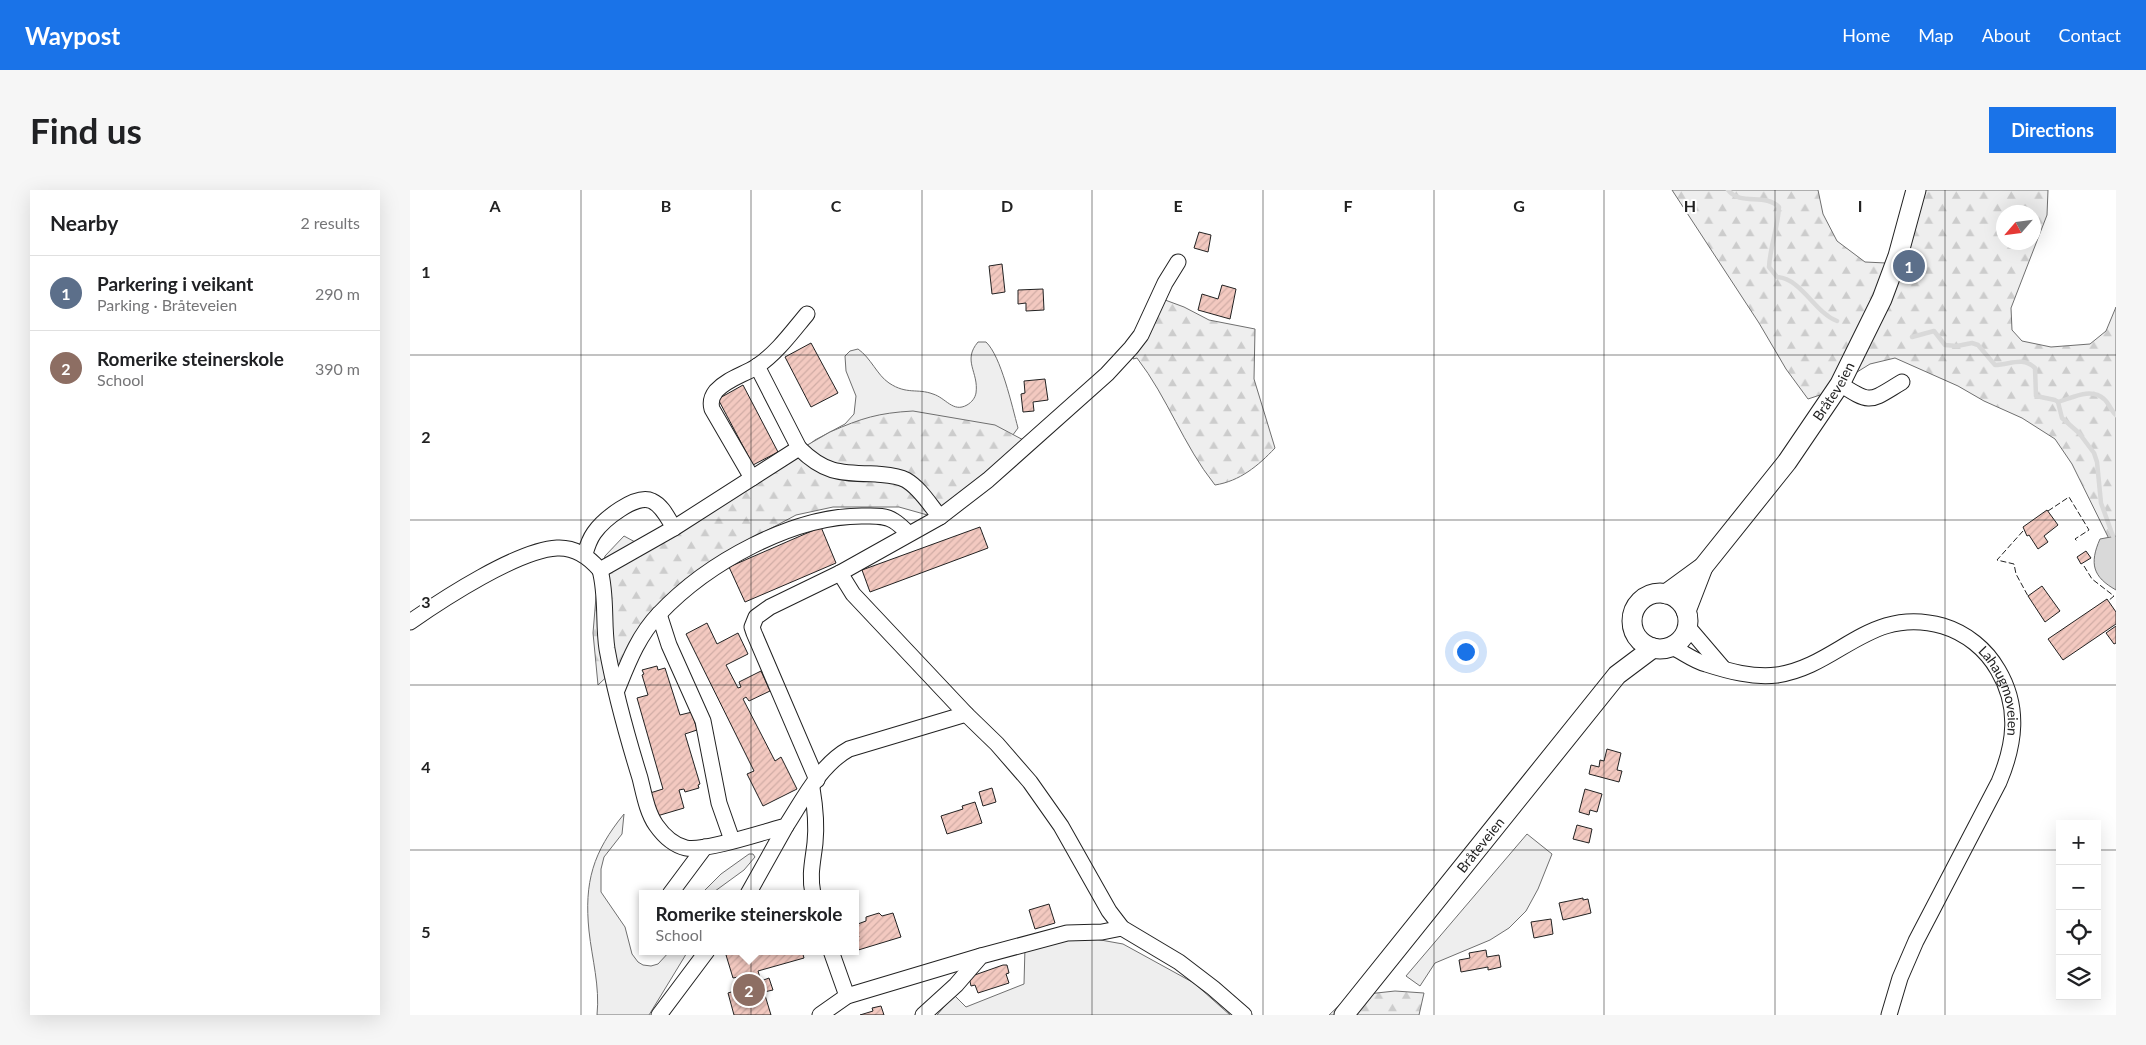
<!DOCTYPE html>
<html lang="en">
<head>
<meta charset="utf-8">
<style>
  :root { --surface:#fff; --page:#f6f6f6; --text:#202124; --muted:#757577; --line:#e0e0e0; --accent:#1a73e8 }
  body { margin:0; font-family:Lato,sans-serif; background:var(--page); color:var(--text) }
  .controls { position:absolute; right:15px; bottom:15px; display:grid; overflow:hidden; border-radius:0px; box-shadow:0 5px 20px #0002 }
  .controls button { width:45px; height:45px; display:grid; place-items:center; padding:0; border:0; border-bottom:1px solid var(--line); background:var(--surface); color:var(--text); font:25px sans-serif }
  .compass { position:absolute; left:1586px; top:15px; width:45px; height:45px; border-radius:50%; background:var(--surface); box-shadow:0 5px 20px #0002; rotate:242deg }
  .you { position:absolute; left:1055px; top:461px; width:18px; height:18px; margin:-12px; border:4px solid #fff; border-radius:50%; background:#1a73e8; box-shadow:0 0 0 8px #1a73e833 }
  .badge { display:grid; place-items:center; width:32px; height:32px; border-radius:50%; background:var(--accent); color:#fff; font-size:16px; font-weight:700 }
  .pin { position:absolute; translate:-50% -50%; border:2px solid #fff; box-shadow:0 1px 5px #0006 }
  .popup { position:absolute; left:229px; top:700px; width:220px; height:65px; box-sizing:border-box; display:grid; place-content:center; border-radius:0px; background:var(--surface); filter:drop-shadow(0 1px 4px #0005); font-size:16px; white-space:nowrap; color:var(--muted) }
  .popup b { font-size:19px; color:var(--text) }
  .popup::after { content:''; position:absolute; left:50%; top:100%; margin-left:-10px; border:10px solid transparent; border-top-color:var(--surface) }
  .list { margin:0; padding:0; list-style:none }
  h2 { display:flex; justify-content:space-between; align-items:center; height:65px; margin:0; padding:0 20px; font-size:21px }
  h2 small { font-size:16px; font-weight:400; color:var(--muted) }
  .list li { display:grid; grid-template-columns:32px 1fr auto; gap:15px; align-items:center; box-sizing:border-box; height:75px; padding:0 20px; border-top:1px solid var(--line) }
  .list b { display:block; font-size:19px; white-space:nowrap }
  .list p { margin:0; font-size:16px; white-space:nowrap; color:var(--muted) }
  .list em { font-size:16px; font-style:normal; color:var(--muted) }
  .icon { flex:none; width:28px; height:28px; fill:none; stroke:currentColor; stroke-width:2; stroke-linecap:round; stroke-linejoin:round }
  .map { position:relative; flex:none; width:1706px; height:825px; overflow:hidden; border-radius:0px }
  header { display:flex; align-items:center; gap:30px; box-sizing:border-box; height:70px; padding:0 25px; background:var(--accent); color:#fff }
  header strong { font-size:24px }
  nav { display:flex; gap:28px; margin-inline-start:auto; font-size:18px }
  .intro { display:flex; align-items:center; justify-content:space-between; box-sizing:border-box; height:120px; padding:0 30px }
  h1 { margin:0; font-size:35px }
  .button { padding:12px 22px; border-radius:0px; background:var(--accent); color:#fff; font-size:18px; font-weight:700 }
  main { display:flex; gap:30px; padding:0 30px }
  aside { flex:1; background:var(--surface); border-radius:0px; box-shadow:0 5px 20px #0002 }
  .map>svg:first-child { display:block }
  .grass { fill:#eee; stroke:#6f6f6f }
  .forest { fill:url(#forest-firs); stroke:#6f6f6f; fill-rule:evenodd }
  .water { fill:#d9d9d9; stroke:#6f6f6f }
  .lines { fill:none; stroke-linecap:round; stroke-linejoin:round }
  .stream { stroke:#d9d9d9; stroke-width:4.5 }
  .building { fill:url(#building-hatch); stroke:#222 }
  .minor-casing { stroke:#222; stroke-width:17 }
  .major-casing { stroke:#222; stroke-width:21 }
  .minor { stroke:#fff; stroke-width:15 }
  .major { stroke:#fff; stroke-width:19 }
  .fence { stroke:#222; stroke-width:1; stroke-dasharray:6 2.5; stroke-linecap:butt }
  .grid { fill:none; stroke:#222; stroke-width:1; stroke-opacity:0.55 }
  .labels { text-anchor:middle; stroke-width:4; stroke-linejoin:round; paint-order:stroke }
  .street-label { font-size:14px; fill:#222; stroke:#fff }
  .grid-label { font-size:16px; text-anchor:middle; font-weight:bold; fill:#222; stroke:#fff; stroke-width:4; stroke-linejoin:round; paint-order:stroke }
</style>
</head>
<body>
<header>
<strong>Waypost</strong>
<nav><a>Home</a><a>Map</a><a>About</a><a>Contact</a></nav>
</header>
<div class="intro"><h1>Find us</h1><a class="button">Directions</a></div>
<main>
<aside>
<h2>Nearby<small>2 results</small></h2>
<ul class="list">
<li><span class="badge" style="background:#5c6f8a">1</span><div><b>Parkering i veikant</b><p>Parking · Bråteveien</p></div><em>290 m</em></li>
<li><span class="badge" style="background:#8d6e63">2</span><div><b>Romerike steinerskole</b><p>School</p></div><em>390 m</em></li>
</ul>
</aside>
<div class="map">
<svg width="1706" height="825" viewBox="0 0 1706 825">
  <defs>
    <pattern id="forest-firs" width="22" height="20" patternUnits="userSpaceOnUse" patternTransform="scale(1.25)"><rect width="22" height="20" fill="#eee"/><path d="M5 1l3.5 6h-7zM16 11l3.5 6h-7z" fill="#ccc"/></pattern>
    <pattern id="building-hatch" width="6" height="6" patternUnits="userSpaceOnUse" patternTransform="scale(1.25)"><rect width="6" height="6" fill="#f3c9c0"/><path d="M-1 1l2-2M0 6l6-6M5 7l2-2" fill="none" stroke="#d0aca5"/></pattern>
  </defs>
  <rect width="100%" height="100%" fill="#fff"/>
  <g class="grass">
    <path d="M568,152H576C591,166 602,216 608,238L588,265L424,305L380,270L405,250L435,234L444,224L446,206L436,181L435,166L440,161L448,159C461,168 467,185 479,193C497,205 507,198 523,204C536,208 543,223 557,215C562,212 565,208 566,203C569,182 552,171 568,152Z"/>
    <path d="M214,624L212,644L194,667L191,679V702L215,737L222,764L228,772L233,775L241,776L248,774L260,761H278L239,825H187C190,796 182,769 179,741C174,692 183,662 214,624Z"/>
    <path d="M1117,644L1142,664L1128,699L1116,721L1099,738L1080,750L1025,773L1010,796L996,786Z"/>
    <path d="M339,664H343L345,667L334,680L301,704H291L311,684Z"/>
    <path d="M674,747L713,754L784,793L820,825H527L544,805L556,817L614,794L615,757Z"/>
  </g>
  <g class="forest">
    <path d="M1262,0H1408L1413,24L1427,51L1455,72L1476,73L1506,0H1638L1637,25L1601,118L1602,140L1612,151L1641,157L1680,154L1696,141L1706,117V363L1662,274L1645,249L1612,228L1574,211L1548,196L1485,168L1460,174L1410,205L1398,209L1376,179L1349,133ZM1594,22H1624V52H1594Z"/>
    <path d="M747,107L774,117L799,130L845,139L844,189L865,258C848,276 830,291 805,295C773,255 758,208 727,168L723,169L725,155Z"/>
    <path d="M503,221L585,235L619,253L521,326L489,317H423L386,325L343,348L225,454L208,476L188,495L183,443L186,407L195,366L214,346L227,353L420,242C452,228 468,223 503,221Z"/>
    <path d="M985,801L1014,803L1009,825H919L939,806Z"/>
  </g>
  <path class="water" d="M1706,346V400C1683,387 1679,374 1690,349Z"/>
  <g class="lines">
    <g class="stream">
      <path d="M1318,0C1330,16 1355,3 1369,17C1368,37 1360,57 1359,77L1367,87C1392,89 1404,122 1427,131"/>
      <path d="M1502,147L1524,141L1535,155L1547,156L1562,153L1568,155L1585,175C1600,175 1612,166 1625,178L1626,206L1645,210L1648,212L1652,228L1669,243L1684,263L1687,272L1691,313L1703,346"/>
      <path d="M1648,212C1662,208 1681,197 1694,209C1699,213 1701,221 1706,225"/>
    </g>
  </g>
  <g class="building">
    <path d="M789,42L801,45L798,62L784,58Z"/>
    <path d="M592,74L595,102L582,104L579,76Z"/>
    <path d="M812,95L826,99L820,129L788,120L792,104L808,109Z"/>
    <path d="M633,99L634,120L616,121V113L608,114V100Z"/>
    <path d="M401,153L428,203L401,217L375,167Z"/>
    <path d="M635,189L638,210L623,212L624,221L613,222L611,204L615,203L614,191Z"/>
    <path d="M333,195L368,262L343,275L308,209Z"/>
    <path d="M1637,320L1648,335L1634,346L1638,352L1628,359L1619,345L1617,346L1613,337Z"/>
    <path d="M411,337L426,373L335,412L319,377Z"/>
    <path d="M570,337L578,358L460,402L452,380Z"/>
    <path d="M1676,361L1681,368L1671,374L1667,367Z"/>
    <path d="M1632,396L1650,421L1635,432L1618,406Z"/>
    <path d="M1697,409L1706,422V434L1653,470L1638,449Z"/>
    <path d="M297,433L307,454L328,443L338,464L316,475L328,498L331,497L329,492L351,481L360,501L339,511L336,507L333,509L365,571L371,567L387,599L353,616L337,584L344,581L276,444Z"/>
    <path d="M1706,436V453L1704,454L1696,443Z"/>
    <path d="M247,476L248,480L255,478L270,525L282,522L287,540L275,544L290,594L288,595L289,598L275,602L274,599L269,600L274,618L247,626L240,603L253,599L227,508L238,505L232,485L234,484L232,480Z"/>
    <path d="M1197,559L1211,563L1207,580L1212,581L1209,592L1179,584L1181,575L1189,577L1190,570L1194,571Z"/>
    <path d="M582,598L586,612L573,616L569,602Z"/>
    <path d="M1175,599L1192,604L1187,622L1180,620L1179,625L1169,622Z"/>
    <path d="M565,612L572,633L537,644L531,626L553,619L552,616Z"/>
    <path d="M1167,635L1182,639L1179,653L1163,649Z"/>
    <path d="M1173,708V710L1178,709L1181,723L1153,730L1149,713Z"/>
    <path d="M639,714L645,733L625,739L619,720Z"/>
    <path d="M469,723L472,726L483,723L491,747L445,761V748L449,747L445,735L456,731V727Z"/>
    <path d="M1141,729L1143,744L1124,748L1121,732Z"/>
    <path d="M1076,760L1077,767L1089,765L1091,777L1078,780V777L1051,782L1049,770L1060,768L1059,763Z"/>
    <path d="M329,761H392L394,768L348,781L351,791L359,788L363,800L354,802L361,825H324L318,803L331,799L328,787L323,788L316,765Z"/>
    <path d="M593,775H597L599,783L596,784L599,793L568,803L565,795L561,796L559,787Z"/>
    <path d="M471,816L474,825H450L463,821L462,818Z"/>
  </g>
  <g class="lines">
    <defs>
      <g id="minor">
        <path d="M347,176L389,258"/>
        <path d="M1430,194C1462,215 1460,211 1492,192"/>
        <path d="M342,288L302,219C300,212 302,206 306,201C317,189 333,185 346,177C366,164 382,142 397,124"/>
        <path d="M175,364C177,357 179,350 184,343C193,330 226,303 242,311C253,316 258,329 264,338"/>
        <path d="M190,380C197,406 193,433 197,459C205,503 217,546 230,588C234,604 237,622 246,635C253,645 263,655 276,658C294,662 354,642 376,636C393,610 410,575 439,559L556,524"/>
        <path d="M430,383L443,404L556,524L587,554L620,592L651,636L699,721L712,738L769,772L803,798L834,825"/>
        <path d="M249,424L259,455L293,531L309,613L322,650"/>
        <path d="M0,432C33,409 108,360 147,358C165,357 179,367 190,380L264,338L389,258C415,284 431,283 466,284C476,285 487,285 496,290C510,298 520,315 530,327"/>
        <path d="M1278,437L1313,478"/>
        <path id="s1" d="M1262,457C1273,462 1284,471 1296,474C1318,481 1343,488 1367,485C1429,476 1460,415 1533,436C1556,443 1576,459 1588,480C1610,517 1605,554 1589,592L1506,751L1490,788L1479,825"/>
        <path d="M207,500C218,473 228,446 249,424C297,373 383,325 454,326C464,326 475,325 484,331C489,334 494,339 498,343"/>
        <path d="M407,590L344,443L342,437L346,427L360,417L430,383L530,327L578,290L697,184L721,158L731,145L755,93L768,72"/>
        <path d="M402,598C405,616 407,634 405,653C403,671 399,685 403,704"/>
        <path d="M260,704L295,657"/>
        <path d="M338,704L376,636"/>
        <path d="M421,761L437,806"/>
        <path d="M249,825L297,761"/>
        <path d="M410,825L437,806L571,766"/>
        <path d="M513,825L546,795L571,766L657,743L692,742L712,738"/>
      </g>
      <g id="major">
        <circle cx="1250" cy="431" r="28"/>
        <path id="s2" d="M1256,404L1293,377L1377,272L1430,194L1472,109L1488,66L1506,0"/>
        <path d="M1276,421L1293,377"/>
        <path id="s3" d="M934,825L1207,485L1243,458"/>
      </g>
    </defs>
    <use href="#minor" class="minor-casing"/>
    <use href="#major" class="major-casing"/>
    <use href="#minor" class="minor"/>
    <use href="#major" class="major"/>
    <g class="fence">
      <path d="M1638,321L1659,307L1679,340L1665,349L1667,351"/>
      <path d="M1613,341L1587,370L1604,374L1606,384L1618,406"/>
      <path d="M1674,376L1682,389L1704,406L1698,411"/>
    </g>
  </g>
  <path class="grid" d="M171,0V825M341,0V825M512,0V825M682,0V825M853,0V825M1024,0V825M1194,0V825M1365,0V825M1535,0V825M0,165H1706M0,330H1706M0,495H1706M0,660H1650M1687,660H1706"/>
  <g class="labels">
    <g class="street-label">
      <text dy="5" stroke="none"><textPath href="#s2" startOffset="265">Bråteveien</textPath></text>
      <text dy="5" stroke="none"><textPath href="#s1" startOffset="381">Lahaugmoveien</textPath></text>
      <text dy="5" stroke="none"><textPath href="#s3" startOffset="218">Bråteveien</textPath></text>
    </g>
  </g>
  <g class="grid-label">
    <text x="85" y="22">A</text>
    <text x="256" y="22">B</text>
    <text x="426" y="22">C</text>
    <text x="597" y="22">D</text>
    <text x="768" y="22">E</text>
    <text x="938" y="22">F</text>
    <text x="1109" y="22">G</text>
    <text x="1280" y="22">H</text>
    <text x="1450" y="22">I</text>
    <text x="16" y="88">1</text>
    <text x="16" y="253">2</text>
    <text x="16" y="418">3</text>
    <text x="16" y="583">4</text>
    <text x="16" y="748">5</text>
  </g>
</svg>
<div class="controls">
<button>+</button>
<button>−</button>
<button><svg class="icon" aria-label="locate" viewBox="0 0 24 24"><circle cx="12" cy="12" r="6"/><path d="M12 2v4M12 18v4M2 12h4M18 12h4"/></svg></button>
<button><svg class="icon" aria-label="layers" viewBox="0 0 24 24"><path d="M12 4l9 5-9 5-9-5zM3 14l9 5 9-5"/></svg></button>
</div>
<svg class="compass" viewBox="-18 -18 36 36"><path d="M0-13l5 13h-10z" fill="#e53935"/><path d="M0 13l5-13h-10z" fill="#757577"/></svg>
<div class="you"></div>
<div class="pin badge" style="left:1499px;top:76px;background:#5c6f8a">1</div>
<div class="pin badge" style="left:339px;top:800px;background:#8d6e63">2</div>
<div class="popup"><b>Romerike steinerskole</b>School</div>
</div>
</main>
</body>
</html>
